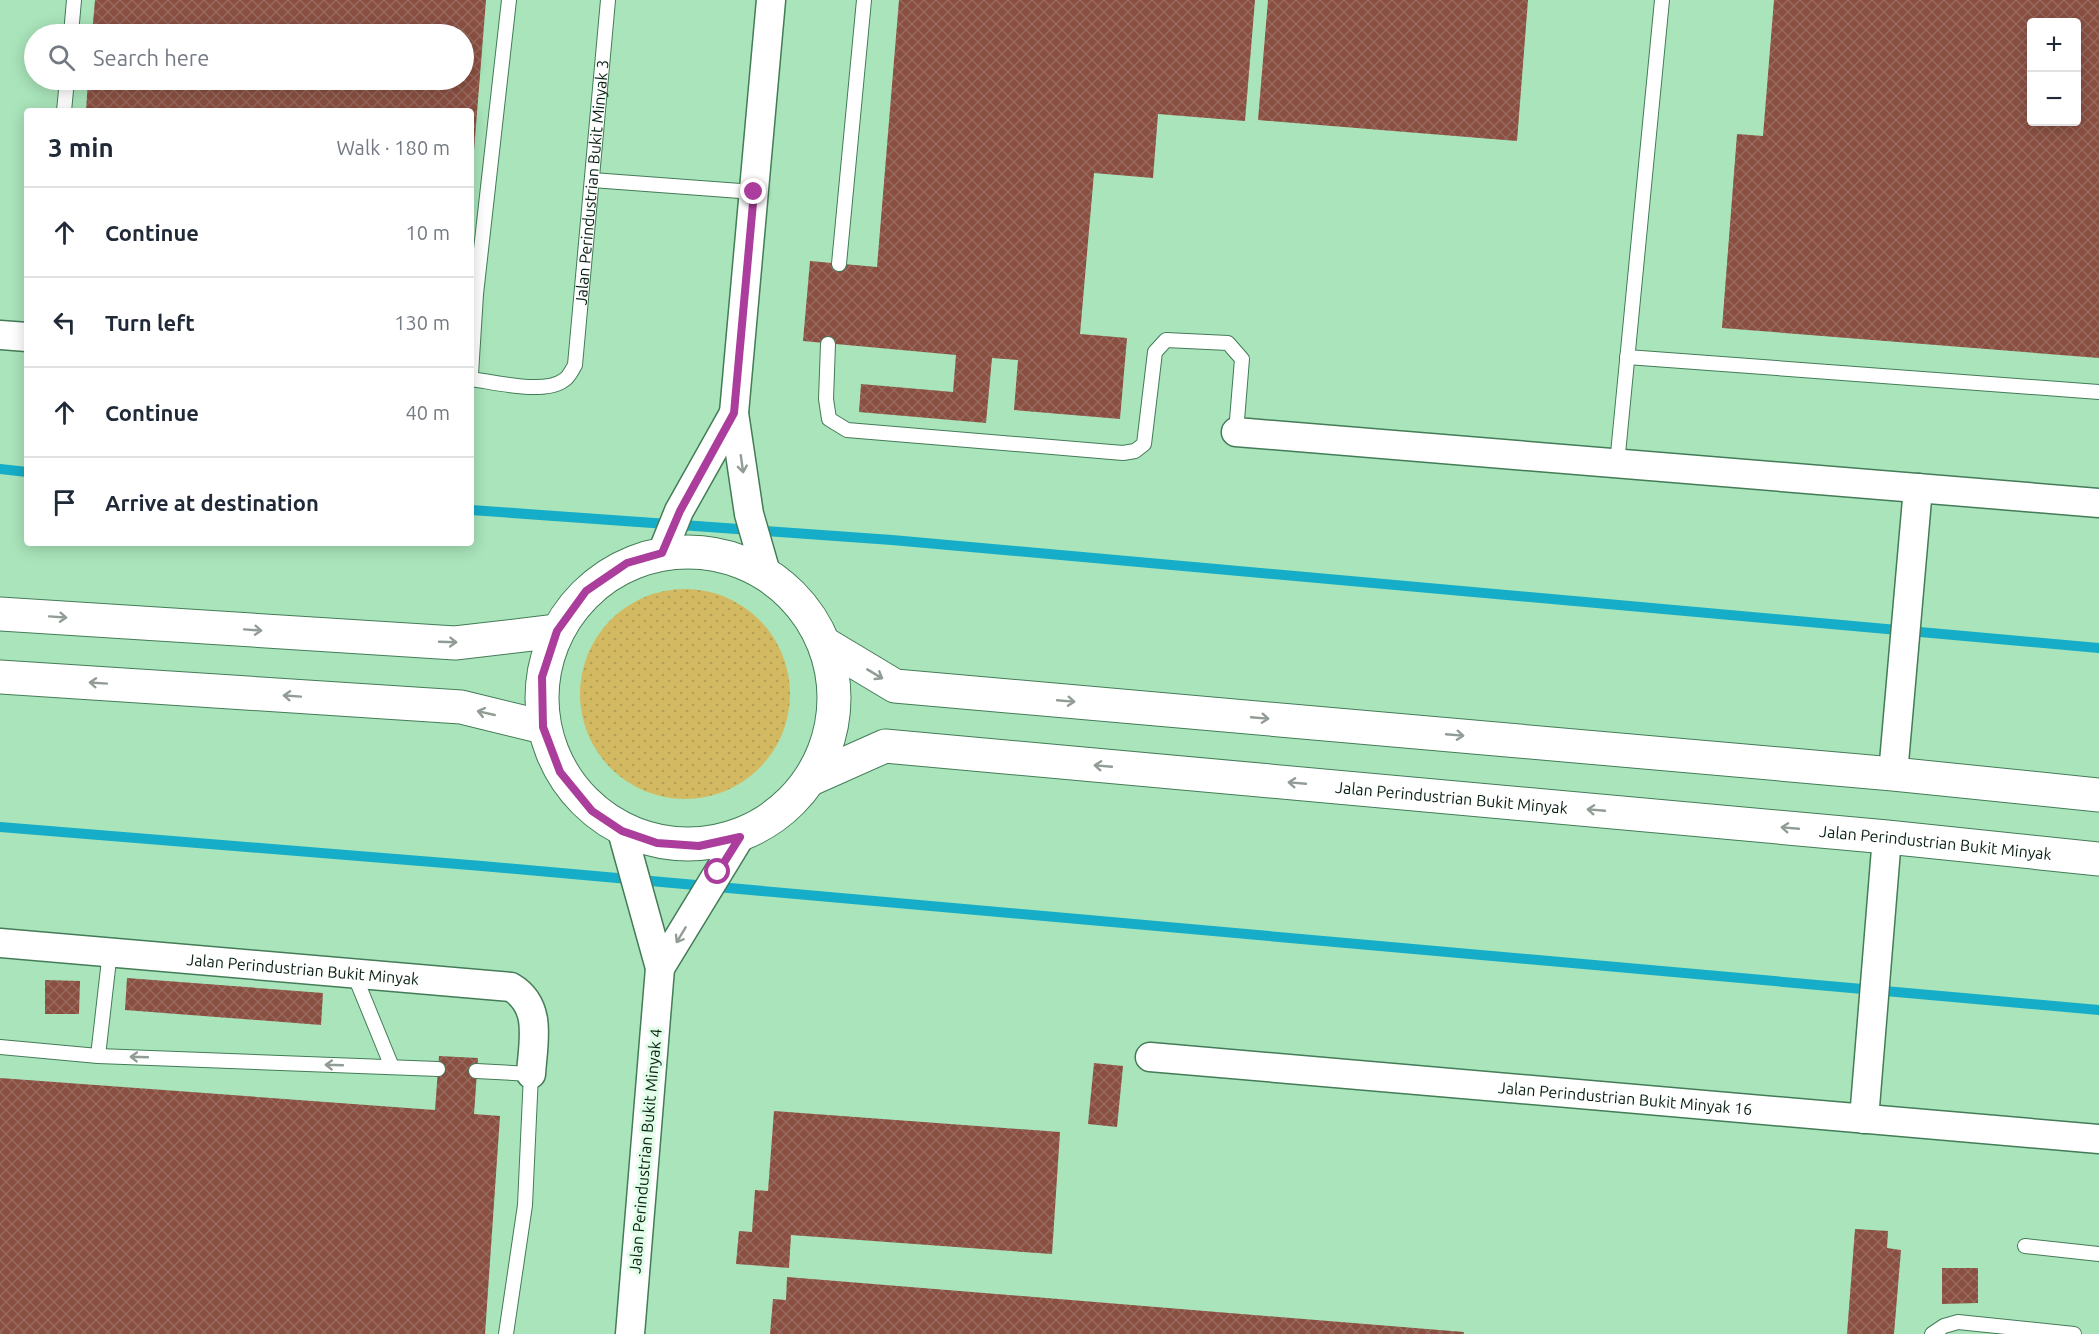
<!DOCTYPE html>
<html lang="en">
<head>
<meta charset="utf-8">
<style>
  :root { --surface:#fff; --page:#f2f2f3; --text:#1f2937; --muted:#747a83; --line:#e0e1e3 }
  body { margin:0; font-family:Ubuntu,sans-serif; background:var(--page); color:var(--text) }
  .controls { position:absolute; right:18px; top:18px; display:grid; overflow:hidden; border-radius:6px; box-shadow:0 3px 15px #0003 }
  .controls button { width:54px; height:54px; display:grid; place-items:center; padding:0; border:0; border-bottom:2px solid var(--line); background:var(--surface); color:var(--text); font:30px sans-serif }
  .stop { position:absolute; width:18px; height:18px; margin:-14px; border:4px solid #ab3d9c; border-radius:50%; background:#fff }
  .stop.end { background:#ab3d9c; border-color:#fff; box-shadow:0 2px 6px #0008 }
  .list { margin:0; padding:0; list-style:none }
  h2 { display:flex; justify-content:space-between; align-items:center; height:78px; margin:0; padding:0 24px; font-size:26px }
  h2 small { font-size:20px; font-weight:400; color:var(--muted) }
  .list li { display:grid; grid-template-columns:39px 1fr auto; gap:18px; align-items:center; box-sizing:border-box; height:90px; padding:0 24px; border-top:2px solid var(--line) }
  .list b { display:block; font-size:22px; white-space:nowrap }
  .list em { font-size:20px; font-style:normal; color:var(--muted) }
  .icon { flex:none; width:33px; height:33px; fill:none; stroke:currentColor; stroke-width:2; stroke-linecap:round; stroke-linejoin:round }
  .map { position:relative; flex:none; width:2099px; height:1334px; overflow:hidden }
  .search { position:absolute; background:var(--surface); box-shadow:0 3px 15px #0003; left:24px; top:24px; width:450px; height:66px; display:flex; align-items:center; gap:15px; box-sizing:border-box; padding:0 21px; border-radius:33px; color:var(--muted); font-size:22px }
  .panel { position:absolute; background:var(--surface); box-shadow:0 3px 15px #0003; left:24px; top:108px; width:450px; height:438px; border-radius:6px }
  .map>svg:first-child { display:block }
  .grass { fill:url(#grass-dots) }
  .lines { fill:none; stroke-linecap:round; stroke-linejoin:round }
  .stream { stroke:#15adc7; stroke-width:10 }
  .building { fill:url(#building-cross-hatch); fill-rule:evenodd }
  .service-casing { stroke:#437c57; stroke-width:16 }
  .minor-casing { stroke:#437c57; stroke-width:31 }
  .secondary-casing { stroke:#437c57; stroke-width:35 }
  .service { stroke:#fff; stroke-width:14 }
  .minor { stroke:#fff; stroke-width:28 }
  .secondary { stroke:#fff; stroke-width:33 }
  .oneway { stroke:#919c95 }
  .route { stroke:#ab3d9c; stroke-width:8 }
  .labels { text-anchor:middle; stroke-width:6; stroke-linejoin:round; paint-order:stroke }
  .street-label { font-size:16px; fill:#0a2213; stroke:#e0fde8 }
</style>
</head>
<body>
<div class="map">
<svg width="2099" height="1334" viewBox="0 0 2099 1334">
  <defs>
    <pattern id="grass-dots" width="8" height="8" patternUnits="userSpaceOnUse" patternTransform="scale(1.5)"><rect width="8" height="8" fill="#d3ba62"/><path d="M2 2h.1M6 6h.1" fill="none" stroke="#b4a054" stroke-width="1.8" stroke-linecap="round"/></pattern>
    <pattern id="building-cross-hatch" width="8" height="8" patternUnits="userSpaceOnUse" patternTransform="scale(1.5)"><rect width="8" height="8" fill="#8b4f41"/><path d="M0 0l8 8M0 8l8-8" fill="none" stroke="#966a5f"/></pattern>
  </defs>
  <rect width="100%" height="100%" fill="#a9e4ba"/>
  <circle class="grass" cx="685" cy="694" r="105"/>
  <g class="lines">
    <g class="stream">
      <path d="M0,469L27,472"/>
      <path d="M471,510L892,540L2099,648"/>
      <path d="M0,827L482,866L2099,1010"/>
    </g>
  </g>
  <g class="building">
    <path d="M95,0H486L473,163L471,111H86L88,80H464V34H92Z"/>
    <path d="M899,0H1255L1245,121L1158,114L1153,178L1094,173L1080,334L1127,338L1120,419L1014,410L1018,360L992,358L986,423L859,412L861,384L953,392L956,355L803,341L810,261L877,267Z"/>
    <path d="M1268,0H1528L1517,141L1258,120Z"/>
    <path d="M1774,0H2099V358L1722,328L1737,134L1763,136ZM2032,22H2076V122H2032Z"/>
    <path d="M127,978L323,993L321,1025L125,1010Z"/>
    <path d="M45,980L80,981L79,1014H45Z"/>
    <path d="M439,1056L478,1058L474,1114L500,1116L485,1334H0V1078L435,1110Z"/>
    <path d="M1094,1063L1123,1066L1117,1127L1088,1124Z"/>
    <path d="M774,1111L1060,1132L1052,1254L791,1235L789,1268L736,1264L739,1231L752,1232L755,1190L768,1191Z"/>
    <path d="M1855,1229L1888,1231L1887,1248L1901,1250L1894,1334H1847Z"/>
    <path d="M1942,1268H1978V1303L1942,1304Z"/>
    <path d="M787,1277L1464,1332V1334H770L773,1299L786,1300Z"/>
  </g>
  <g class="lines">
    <defs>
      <g id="service">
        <path d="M71,34L74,0"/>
        <path d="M64,111L67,80"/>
        <path d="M592,180L754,192"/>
        <path d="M839,264L864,0"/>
        <path d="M471,294H476L471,374"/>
        <path d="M476,294L509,0"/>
        <path d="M828,344L826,399L829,419L847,430L1123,453L1135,451L1144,444L1155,352L1166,340L1228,343L1242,359L1236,432"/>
        <path d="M1627,357L2099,392"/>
        <path id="s1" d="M471,379C494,382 545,395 564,380C569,377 572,370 575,365L608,0"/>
        <path d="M1617,464L1662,0"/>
        <path d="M354,974L392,1067"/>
        <path d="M0,1047L98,1056L438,1069"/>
        <path d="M98,1056L110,951"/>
        <path d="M476,1071L531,1074L525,1205L506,1334"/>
        <path d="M2025,1246L2099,1254"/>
        <path d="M1932,1334L1944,1326L1958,1322L2074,1334"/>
      </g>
      <g id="minor">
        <path d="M0,335L27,337"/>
        <path d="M1236,432L2099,503"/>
        <path d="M662,553L679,511L734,413"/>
        <path d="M766,573L749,514L734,413L771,0"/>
        <path d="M1893,774L1918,488"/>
        <path d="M622,831L660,968L630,1334"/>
        <path id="s2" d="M0,943L511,987C543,1006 533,1042 531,1074"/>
        <path d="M660,968L740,837"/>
        <path id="s3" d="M1150,1057L2099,1139"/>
        <path d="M1864,1119L1887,837"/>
      </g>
      <g id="secondary">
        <circle cx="688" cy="698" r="146"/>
        <path d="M0,614L455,643L557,631"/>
        <path d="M825,644L895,686L1893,774L2099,795"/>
        <path d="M0,677L461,707L543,727"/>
        <path id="s4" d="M811,779L885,746L1887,837L2099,859"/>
      </g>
    </defs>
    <use href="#service" class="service-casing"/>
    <use href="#minor" class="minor-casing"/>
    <use href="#secondary" class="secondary-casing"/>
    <use href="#service" class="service"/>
    <use href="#minor" class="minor"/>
    <use href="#secondary" class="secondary"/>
  </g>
  <defs><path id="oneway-shaft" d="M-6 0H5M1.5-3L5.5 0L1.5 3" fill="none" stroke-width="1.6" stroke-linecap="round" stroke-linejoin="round" transform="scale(1.5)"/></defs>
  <g class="oneway">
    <use href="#oneway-shaft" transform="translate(742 464) rotate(82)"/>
    <use href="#oneway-shaft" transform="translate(58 617) rotate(4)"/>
    <use href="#oneway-shaft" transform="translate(253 630) rotate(4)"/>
    <use href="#oneway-shaft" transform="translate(448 642) rotate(2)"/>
    <use href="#oneway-shaft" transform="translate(875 674) rotate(31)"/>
    <use href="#oneway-shaft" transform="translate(98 683) rotate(-176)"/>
    <use href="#oneway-shaft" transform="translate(292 696) rotate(-176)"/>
    <use href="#oneway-shaft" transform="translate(1066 701) rotate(5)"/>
    <use href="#oneway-shaft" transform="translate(486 713) rotate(-167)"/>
    <use href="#oneway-shaft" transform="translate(1260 718) rotate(5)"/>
    <use href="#oneway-shaft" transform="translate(1455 735) rotate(5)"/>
    <use href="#oneway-shaft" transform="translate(1103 766) rotate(-175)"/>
    <use href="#oneway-shaft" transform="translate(1297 783) rotate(-175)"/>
    <use href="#oneway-shaft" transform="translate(1596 810) rotate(-175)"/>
    <use href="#oneway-shaft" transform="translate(1790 828) rotate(-175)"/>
    <use href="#oneway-shaft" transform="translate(681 935) rotate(121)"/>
    <use href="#oneway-shaft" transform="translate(139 1057) rotate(-178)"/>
    <use href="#oneway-shaft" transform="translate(334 1065) rotate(-178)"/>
  </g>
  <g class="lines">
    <path class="route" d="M718,872L740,837L699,846L657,843L622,831L592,811L560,772L543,727L542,677L557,631L586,591L627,563L662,553L680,511L734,413L754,192"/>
  </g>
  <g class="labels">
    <g class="street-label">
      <text dy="6" stroke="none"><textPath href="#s1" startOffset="297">Jalan Perindustrian Bukit Minyak 3</textPath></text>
      <text dy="6" stroke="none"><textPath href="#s4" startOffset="650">Jalan Perindustrian Bukit Minyak</textPath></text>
      <text dy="6" stroke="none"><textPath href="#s4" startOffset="1136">Jalan Perindustrian Bukit Minyak</textPath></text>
      <text dy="6" stroke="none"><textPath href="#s2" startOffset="304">Jalan Perindustrian Bukit Minyak</textPath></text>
      <text dy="6" stroke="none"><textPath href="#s3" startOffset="477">Jalan Perindustrian Bukit Minyak 16</textPath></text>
      <text transform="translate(645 1151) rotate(-85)" y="6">Jalan Perindustrian Bukit Minyak 4</text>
    </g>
  </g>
</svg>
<div class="controls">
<button>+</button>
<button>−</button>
</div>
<div class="stop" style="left:718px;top:872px"></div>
<div class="stop end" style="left:754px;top:192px"></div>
<div class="search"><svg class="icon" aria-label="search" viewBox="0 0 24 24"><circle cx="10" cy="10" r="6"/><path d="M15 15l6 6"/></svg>Search here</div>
<section class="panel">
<h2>3 min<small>Walk · 180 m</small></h2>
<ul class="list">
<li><svg class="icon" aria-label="ahead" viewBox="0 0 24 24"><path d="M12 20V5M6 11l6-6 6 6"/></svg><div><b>Continue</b></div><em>10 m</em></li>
<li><svg class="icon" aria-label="left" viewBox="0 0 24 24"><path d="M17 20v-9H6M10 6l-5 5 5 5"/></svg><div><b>Turn left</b></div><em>130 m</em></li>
<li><svg class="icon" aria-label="ahead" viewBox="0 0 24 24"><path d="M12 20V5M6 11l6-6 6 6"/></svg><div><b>Continue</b></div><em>40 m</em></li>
<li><svg class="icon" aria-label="arrive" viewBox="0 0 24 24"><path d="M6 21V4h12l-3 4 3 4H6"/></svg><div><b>Arrive at destination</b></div></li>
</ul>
</section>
</div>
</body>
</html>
